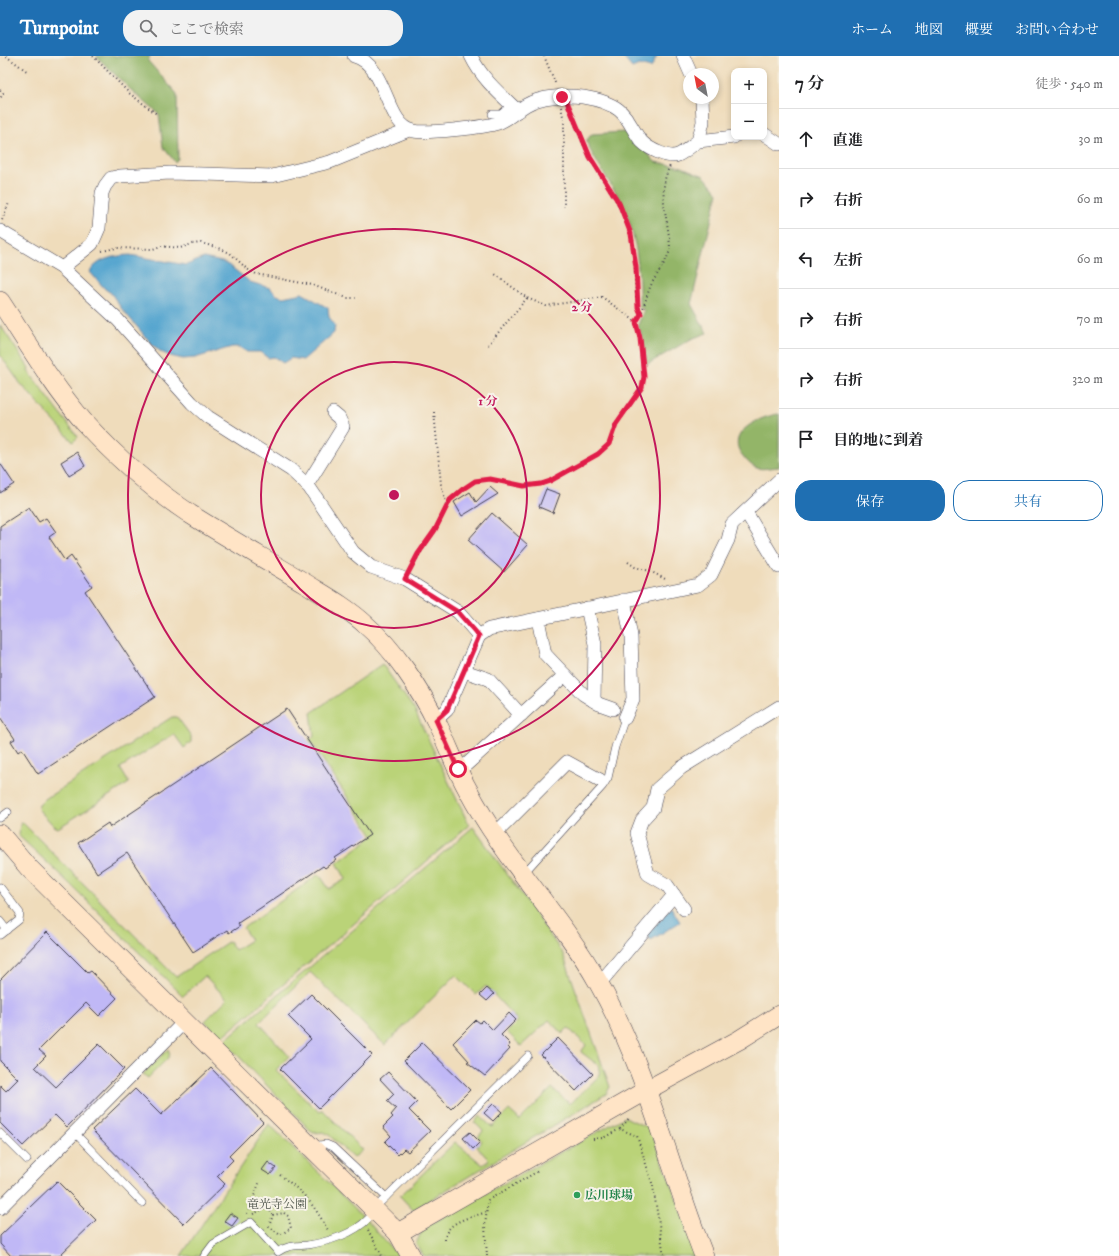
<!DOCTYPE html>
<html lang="ja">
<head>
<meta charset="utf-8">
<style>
  :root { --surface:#fff; --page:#f2f2f2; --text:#202124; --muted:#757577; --line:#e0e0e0; --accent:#1f6fb2 }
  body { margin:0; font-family:"IM FELL DW Pica","Noto Serif JP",serif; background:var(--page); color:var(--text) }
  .controls { position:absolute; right:12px; top:12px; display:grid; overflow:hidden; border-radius:8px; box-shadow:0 2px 6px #0003 }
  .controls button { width:36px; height:36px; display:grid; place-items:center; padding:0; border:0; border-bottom:1px solid var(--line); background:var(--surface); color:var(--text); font:20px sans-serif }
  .compass { position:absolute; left:683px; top:12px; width:36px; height:36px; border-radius:50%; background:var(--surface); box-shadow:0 2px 6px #0003; rotate:328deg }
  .stop { position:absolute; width:12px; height:12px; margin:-9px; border:3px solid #e11d48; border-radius:50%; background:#fff }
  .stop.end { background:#e11d48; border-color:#fff; box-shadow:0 1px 4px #0008 }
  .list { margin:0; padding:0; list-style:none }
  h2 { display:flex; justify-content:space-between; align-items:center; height:52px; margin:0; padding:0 16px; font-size:17px }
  h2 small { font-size:13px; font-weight:400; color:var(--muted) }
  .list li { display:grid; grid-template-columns:26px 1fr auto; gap:12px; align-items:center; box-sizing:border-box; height:60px; padding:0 16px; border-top:1px solid var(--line) }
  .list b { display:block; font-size:15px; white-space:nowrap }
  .list em { font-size:13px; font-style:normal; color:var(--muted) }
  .actions { display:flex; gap:8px; padding:12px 16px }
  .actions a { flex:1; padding:9px 0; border:1px solid var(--accent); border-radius:16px; text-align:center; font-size:14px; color:var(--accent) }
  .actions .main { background:var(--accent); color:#fff }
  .icon { flex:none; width:22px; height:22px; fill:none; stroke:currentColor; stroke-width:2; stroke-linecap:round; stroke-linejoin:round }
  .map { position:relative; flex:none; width:779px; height:1200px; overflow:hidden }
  header { display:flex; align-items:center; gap:24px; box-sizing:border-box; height:56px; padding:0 20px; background:var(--accent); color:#fff }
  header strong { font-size:19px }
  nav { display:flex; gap:22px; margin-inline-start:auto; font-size:14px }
  .search { width:280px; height:36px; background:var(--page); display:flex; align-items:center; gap:10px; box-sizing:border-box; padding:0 14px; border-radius:16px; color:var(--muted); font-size:15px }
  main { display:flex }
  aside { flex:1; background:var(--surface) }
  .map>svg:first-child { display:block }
  .green { fill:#bad378; stroke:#6e7a5a }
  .forest { fill:#93b568; stroke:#5a6c52 }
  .water { fill:#54a5cf; stroke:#3b6485 }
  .building { fill:#c0b8f6 }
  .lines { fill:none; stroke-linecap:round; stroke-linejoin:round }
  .lane-casing { stroke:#413e4e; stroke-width:8 }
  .street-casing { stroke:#413e4e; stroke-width:14 }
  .secondary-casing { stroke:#413e4e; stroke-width:20 }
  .path { stroke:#413e4e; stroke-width:2; stroke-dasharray:1 3; stroke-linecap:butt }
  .lane { stroke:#fff; stroke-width:7 }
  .street { stroke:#fff; stroke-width:13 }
  .secondary { stroke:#ffe4c6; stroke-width:19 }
  .route { stroke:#e11d48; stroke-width:5 }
  .ring { fill:none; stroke:#c2185b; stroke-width:2 }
  .leisure-dot { fill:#2e9e5b; stroke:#f7f3e8; stroke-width:1.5 }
  .labels { text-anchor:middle; stroke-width:4; stroke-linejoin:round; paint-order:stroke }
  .leisure-label { font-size:12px; font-weight:bold; fill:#27864d; stroke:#f7f3e8; text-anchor:start }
  .park-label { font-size:12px; fill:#50574d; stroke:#f7f3e8 }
  .centre { fill:#c2185b; stroke:#f7f3e8; stroke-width:2 }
  .ring-label { font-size:12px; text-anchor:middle; font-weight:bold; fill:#c2185b; stroke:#f7f3e8; stroke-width:4; stroke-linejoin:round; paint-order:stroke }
</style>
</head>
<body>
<header>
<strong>Turnpoint</strong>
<div class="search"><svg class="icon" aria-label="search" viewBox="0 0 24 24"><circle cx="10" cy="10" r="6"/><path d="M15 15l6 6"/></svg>ここで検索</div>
<nav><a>ホーム</a><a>地図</a><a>概要</a><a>お問い合わせ</a></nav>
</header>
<main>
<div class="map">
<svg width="779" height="1200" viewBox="0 0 779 1200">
  <rect width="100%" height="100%" fill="#f7f3e8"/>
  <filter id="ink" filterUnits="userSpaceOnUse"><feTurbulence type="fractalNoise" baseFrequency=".025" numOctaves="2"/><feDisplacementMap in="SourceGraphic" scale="8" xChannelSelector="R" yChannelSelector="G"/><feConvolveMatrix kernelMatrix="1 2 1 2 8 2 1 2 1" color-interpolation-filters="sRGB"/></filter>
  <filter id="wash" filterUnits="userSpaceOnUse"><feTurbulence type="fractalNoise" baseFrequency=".012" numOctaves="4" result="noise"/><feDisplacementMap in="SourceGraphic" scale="16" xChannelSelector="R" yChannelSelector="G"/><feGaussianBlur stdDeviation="0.9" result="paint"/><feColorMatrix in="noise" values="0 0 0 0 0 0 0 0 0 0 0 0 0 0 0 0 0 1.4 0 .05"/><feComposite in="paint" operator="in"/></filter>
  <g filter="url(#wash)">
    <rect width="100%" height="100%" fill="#efdcbb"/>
    <g class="green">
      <path d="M0,269L29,312L28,315L78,381L73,386L20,327L0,299Z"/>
      <path d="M382,608L414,653L469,769L221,982L205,965L227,943L205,920L183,940L70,828L18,779L21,765L176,921L229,885L235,894L251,884L243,872L319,818L329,833L346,823L337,807L373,780L309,683L314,680L311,657Z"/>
      <path d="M172,661H177L191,680V686L184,692L174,678L120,712L129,727L58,772L54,770L38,753L39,749L45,743Z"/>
      <path d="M473,771L520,836L563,898L610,1031L606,1038L413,1154L400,1140L455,1086L483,1109L489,1104L477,1091L482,1085L478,1081L483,1075L474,1066L480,1060L492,1071L509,1054L520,1064L552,1032L570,1048L600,1019L598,1009L581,996L586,989L568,972L562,978L549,964L521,990L507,976L518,965L486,930L476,939L456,919L385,989L310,916L259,967L289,1000L276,1014L318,1055L323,1054L363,1094L353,1102L329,1079L324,1076L313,1077L224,985Z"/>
      <path d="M168,993L170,998L168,1002L148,1022L143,1018Z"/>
      <path d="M625,1061L644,1070L649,1069L698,1200H424L416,1188L423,1172Z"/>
      <path d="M269,1068L364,1161L398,1200H181Z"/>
    </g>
    <g class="forest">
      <path d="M96,0H150L148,5L177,38L178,103L175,106L163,91L159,58L132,35Z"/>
      <path d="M624,76L640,88L655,106L682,111L704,120L718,137L691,248L707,277L691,283L646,309L643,284L638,269L644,254L639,250C640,213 637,177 620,144C609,124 595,106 586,85L592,78Z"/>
      <path d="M779,358V411C773,411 763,414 757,412C751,410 746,404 743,400C723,377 761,360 779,358Z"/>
    </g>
    <g class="water">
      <path d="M622,0H657L651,12L639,9L632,12Z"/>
      <path d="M130,199L186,209L204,202L222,206L230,210L250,226L270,232L277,239L283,241L302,237L328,252L329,261L335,269L334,277L303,304L291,302L283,307L274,301L268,302L260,296H247L239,291H232L195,302L183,303L170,300L161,296L151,287L121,252L111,237L105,233L90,216C98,202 115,200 130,199Z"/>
      <path d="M671,851L680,866L651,884L647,879Z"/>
    </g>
    <g id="blocks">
      <g class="building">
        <path d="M77,396L85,410L69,420L61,406Z"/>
        <path d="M0,407L14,428L0,437Z"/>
        <path d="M490,431L498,438L462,460L454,446L470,436L476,446Z"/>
        <path d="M546,433L560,438L553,457L539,451Z"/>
        <path d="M29,451L39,466L46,462L56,476L49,481L65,505L71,500L92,530L85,535L155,641L38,718L22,693L18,696L11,685L15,683L0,661V470Z"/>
        <path d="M492,457L528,489L504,516L468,484Z"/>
        <path d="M287,653L370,779L335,802L336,804L325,812L323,810L238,867L240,870L229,877L227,874L193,896L127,797L97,817L78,787L108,767L110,771Z"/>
        <path d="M47,876L88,917L91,915L117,942L99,960L86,947L39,994L46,1000L35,1011L56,1031L99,988L124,1013L67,1071L55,1059L23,1090L0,1067V1029L6,1035L18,1023L0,1005V924Z"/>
        <path d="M487,932L494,938L487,945L480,939Z"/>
        <path d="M311,938L372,999L319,1052L280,1013L311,983L288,960Z"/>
        <path d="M509,957L516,964L501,979L510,988L508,991L510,993L485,1020L467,1006L469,1005L453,987L476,964L480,967L483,964L493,974Z"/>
        <path d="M558,982L593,1018L576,1035L541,999Z"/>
        <path d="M422,987L470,1034L451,1053L404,1005Z"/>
        <path d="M211,1012L263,1066L229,1100L233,1104L217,1120L225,1128L184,1168L92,1074L135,1033L161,1059Z"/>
        <path d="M388,1016L417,1046L409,1054L430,1075L408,1096L404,1093L398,1099L385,1086L391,1080L383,1071L393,1061L391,1059L396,1053L387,1045L394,1038L380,1023Z"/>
        <path d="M493,1048L502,1056L493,1065L484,1057Z"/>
        <path d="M470,1076L480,1086L473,1093L463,1082Z"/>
        <path d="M268,1106L276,1112L270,1119L262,1114Z"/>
        <path d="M57,1125L96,1164L59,1200H11L0,1188V1180Z"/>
        <path d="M230,1157L238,1162L232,1170L224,1165Z"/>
      </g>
    </g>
  </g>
  <g filter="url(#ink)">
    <use href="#blocks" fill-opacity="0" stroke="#413e4e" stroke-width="1"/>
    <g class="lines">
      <defs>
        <g id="lane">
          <path d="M492,58H501L511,49"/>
          <path d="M0,762L8,756"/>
          <path d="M524,817L603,730L608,722L615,691L625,662"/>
          <path d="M0,831L20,857L19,864L0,879"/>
          <path d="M0,865L7,874"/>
          <path d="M0,1077L27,1104"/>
          <path d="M75,1077L142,1147"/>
          <path d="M313,1090L326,1088L333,1091L386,1141"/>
          <path d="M374,1153L528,1000"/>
          <path d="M204,1200L213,1188L251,1166L278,1196C287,1189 296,1190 307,1189C328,1186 354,1178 369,1162"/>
        </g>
        <g id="street">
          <path d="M354,0C388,9 385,70 414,75C425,78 486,71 498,67C509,63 516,55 526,49C541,40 566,39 583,41C595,43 609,46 619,54C630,63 633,76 642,86C649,93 669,103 678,99C685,96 692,89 698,85L703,66L702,42"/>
          <path d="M471,0C482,23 500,38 518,55"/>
          <path d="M683,0L691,18"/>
          <path d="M764,78L779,88"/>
          <path d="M698,85L734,81"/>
          <path d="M0,175L62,212L118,264L192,347L208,361L291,414L309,431L353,496L371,511L405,523L458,556L479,580"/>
          <path d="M62,212L92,188L99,172L102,137L105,130L111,122L120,120L170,117L272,120L330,106L409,74"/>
          <path d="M307,429L343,371L339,362L333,357"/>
          <path d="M746,456L779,511"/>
          <path d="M624,544L631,580L633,643L625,662"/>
          <path d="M587,552L595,588L594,645"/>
          <path d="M538,563L545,598L583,638L599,648L613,653"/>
          <path d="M464,615L488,623L521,659"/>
          <path d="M436,664L447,654L479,580L489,573L698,529L711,519L728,484L732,468L779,424"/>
          <path d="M458,713L467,708L565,619"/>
          <path d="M495,778L567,706L600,724"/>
          <path d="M684,853L667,829L648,818L637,777L642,764L653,752L657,733L681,712L779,651"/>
          <path d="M599,928L674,839"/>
          <path d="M0,1152L184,966"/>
        </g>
        <g id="secondary">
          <path d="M0,245C27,286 52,329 84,366C115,400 151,432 190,458C228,482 267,504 305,527C326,540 348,552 366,569C394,593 421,634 437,667C448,689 456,713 468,734C504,803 560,859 598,926C647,1012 668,1109 704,1200"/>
          <path d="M0,778L29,812L398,1177L411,1200"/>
          <path d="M398,1177L647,1034L739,984L779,959"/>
        </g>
      </defs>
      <use href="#lane" class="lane-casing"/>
      <use href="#street" class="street-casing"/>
      <use href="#secondary" class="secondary-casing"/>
      <g class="path">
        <path d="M6,0L28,16"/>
        <path d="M93,0L129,37L158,59"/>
        <path d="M544,0L556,29"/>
        <path d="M0,34L3,37L0,43"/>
        <path d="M561,51L564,65V151"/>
        <path d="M569,51C575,68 582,86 590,101C606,129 620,146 630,176C639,201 631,236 641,258"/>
        <path d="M2,164L9,147"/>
        <path d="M102,195L116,192L153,193L161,190L180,192L192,188L201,187L219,192L230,197L247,213L256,218L312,229L347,242H356"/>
        <path d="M636,266C644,256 646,239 652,227C656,220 671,198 670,192C669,164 656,136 670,110"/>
        <path d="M488,289L527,242"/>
        <path d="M434,356L441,428L447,450"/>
        <path d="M628,506L635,511L650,515L667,524"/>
        <path d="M410,513L435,474L450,444L463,433L475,425L490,423L524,430L541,428L550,425L598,398L609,388L616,368L642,331L644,321L640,282L635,265L602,241L546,250L527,242L495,218"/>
        <path d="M620,1073L630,1061"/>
        <path d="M593,1083L603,1082L620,1073L637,1080L653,1130L664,1200"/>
        <path d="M280,1119C305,1137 314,1149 329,1176"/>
        <path d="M284,1157L288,1160L291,1172L280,1179L269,1170L273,1159Z"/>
        <path d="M247,1158L260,1125"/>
        <path d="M253,1158L266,1152L269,1153L273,1159"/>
        <path d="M368,1174L382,1200"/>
        <path d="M445,1184C445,1165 472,1161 487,1156"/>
        <path d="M487,1200L485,1170L488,1144L538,1115"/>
      </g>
      <use href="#lane" class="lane"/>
      <use href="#street" class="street"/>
      <use href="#secondary" class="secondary"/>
    </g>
  </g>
  <g class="lines" filter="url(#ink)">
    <path class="route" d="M458,713L436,664L447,654L479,580L458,556L405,523L418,498L435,474L450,444L463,433L475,425L490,423L524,430L541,428L550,425L598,398L609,388L616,368L642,331L644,321L640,282L636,266L641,258L638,251L636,211L631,178L619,147L590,101L565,41H562"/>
  </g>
  <g class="ring">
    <circle cx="394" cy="439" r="133"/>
    <circle cx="394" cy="439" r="266"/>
  </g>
  <circle class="leisure-dot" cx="577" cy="1139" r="4"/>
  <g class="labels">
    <g class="leisure-label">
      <text x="585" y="1143">広川球場</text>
    </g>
    <g class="park-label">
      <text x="277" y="1152">竜光寺公園</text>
    </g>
  </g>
  <circle cx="394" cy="439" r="6" class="centre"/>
  <g class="ring-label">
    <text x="582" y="255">2 分</text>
    <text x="488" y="349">1 分</text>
  </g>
</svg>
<div class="controls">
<button>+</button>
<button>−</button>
</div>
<svg class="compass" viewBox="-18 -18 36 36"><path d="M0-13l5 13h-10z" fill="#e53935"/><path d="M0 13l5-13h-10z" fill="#757577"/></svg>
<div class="stop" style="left:458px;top:713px"></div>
<div class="stop end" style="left:562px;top:41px"></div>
</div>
<aside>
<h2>7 分<small>徒歩 · 540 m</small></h2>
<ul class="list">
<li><svg class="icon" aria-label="ahead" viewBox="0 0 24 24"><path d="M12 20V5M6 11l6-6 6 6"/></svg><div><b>直進</b></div><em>30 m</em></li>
<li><svg class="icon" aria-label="right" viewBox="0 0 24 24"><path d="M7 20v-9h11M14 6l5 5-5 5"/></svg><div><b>右折</b></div><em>60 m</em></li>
<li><svg class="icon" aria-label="left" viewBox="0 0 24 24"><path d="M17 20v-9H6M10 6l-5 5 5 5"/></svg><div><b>左折</b></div><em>60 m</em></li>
<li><svg class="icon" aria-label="right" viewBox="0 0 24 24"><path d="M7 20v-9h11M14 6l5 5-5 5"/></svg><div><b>右折</b></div><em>70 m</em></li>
<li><svg class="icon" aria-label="right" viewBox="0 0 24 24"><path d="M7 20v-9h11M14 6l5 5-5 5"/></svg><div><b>右折</b></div><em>320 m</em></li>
<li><svg class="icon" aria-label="arrive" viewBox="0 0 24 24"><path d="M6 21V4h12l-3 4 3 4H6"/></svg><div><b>目的地に到着</b></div></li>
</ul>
<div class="actions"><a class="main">保存</a><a>共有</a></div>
</aside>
</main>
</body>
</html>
